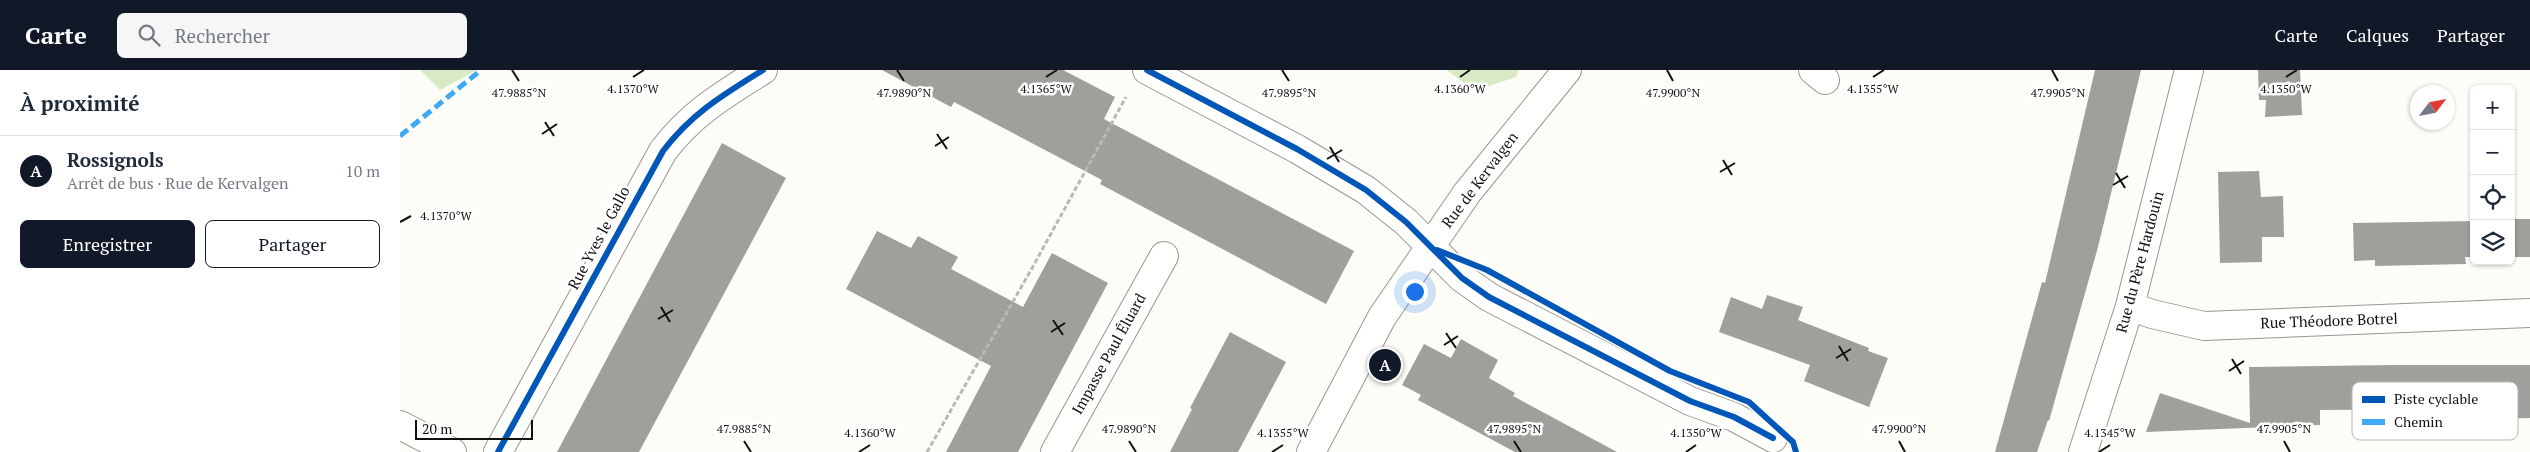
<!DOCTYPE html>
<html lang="fr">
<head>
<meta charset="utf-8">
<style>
  :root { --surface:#fff; --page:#f6f6f7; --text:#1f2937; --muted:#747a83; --line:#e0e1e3; --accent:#111827 }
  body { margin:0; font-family:"PT Serif",serif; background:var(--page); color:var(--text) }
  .controls { position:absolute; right:15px; top:15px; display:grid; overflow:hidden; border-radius:8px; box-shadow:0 1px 4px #0004 }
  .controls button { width:45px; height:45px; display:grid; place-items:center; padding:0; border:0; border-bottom:1px solid var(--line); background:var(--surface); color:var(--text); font:25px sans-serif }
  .compass { position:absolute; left:2010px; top:15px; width:45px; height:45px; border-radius:50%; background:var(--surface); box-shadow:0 1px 4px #0004; rotate:58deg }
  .scale { position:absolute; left:15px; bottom:12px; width:118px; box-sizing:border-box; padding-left:5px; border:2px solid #111; border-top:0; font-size:14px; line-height:18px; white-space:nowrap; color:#111; -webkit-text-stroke:4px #fff; paint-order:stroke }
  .you { position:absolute; left:1014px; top:221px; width:18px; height:18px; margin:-12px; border:4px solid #fff; border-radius:50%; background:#1a73e8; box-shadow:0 0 0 8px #1a73e833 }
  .badge { display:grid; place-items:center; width:32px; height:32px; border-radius:50%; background:var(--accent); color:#fff; font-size:16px; font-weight:700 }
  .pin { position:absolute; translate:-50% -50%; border:2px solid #fff; box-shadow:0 1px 5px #0006 }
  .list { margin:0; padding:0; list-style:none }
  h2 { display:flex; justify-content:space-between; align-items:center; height:65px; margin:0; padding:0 20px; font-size:21px }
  h2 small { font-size:16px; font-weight:400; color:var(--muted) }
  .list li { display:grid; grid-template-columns:32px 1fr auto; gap:15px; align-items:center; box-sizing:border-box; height:70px; padding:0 20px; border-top:1px solid var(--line) }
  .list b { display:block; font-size:19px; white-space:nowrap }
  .list p { margin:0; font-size:16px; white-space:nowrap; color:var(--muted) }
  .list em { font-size:16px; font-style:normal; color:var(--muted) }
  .actions { display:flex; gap:10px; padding:15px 20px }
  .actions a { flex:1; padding:11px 0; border:1px solid var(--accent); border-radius:8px; text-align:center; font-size:18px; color:var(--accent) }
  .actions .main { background:var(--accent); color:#fff }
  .icon { flex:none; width:28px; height:28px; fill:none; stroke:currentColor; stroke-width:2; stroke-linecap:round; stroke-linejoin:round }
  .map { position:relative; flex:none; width:2130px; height:382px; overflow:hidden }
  header { display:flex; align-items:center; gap:30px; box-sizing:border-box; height:70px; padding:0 25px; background:var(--accent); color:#fff }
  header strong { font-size:24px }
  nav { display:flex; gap:28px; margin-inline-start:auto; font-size:18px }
  .search { width:350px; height:45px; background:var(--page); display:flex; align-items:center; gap:12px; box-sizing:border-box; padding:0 18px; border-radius:8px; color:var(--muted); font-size:19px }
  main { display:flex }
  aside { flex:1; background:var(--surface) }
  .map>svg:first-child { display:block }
  .forest { fill:#d8eac5 }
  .building { fill:#a19f9c }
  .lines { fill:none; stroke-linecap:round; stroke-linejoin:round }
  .street-casing { stroke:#979795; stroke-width:30 }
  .path { stroke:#b9b9b8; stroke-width:3; stroke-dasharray:5 2.5; stroke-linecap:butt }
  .street { stroke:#fffffe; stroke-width:28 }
  .quiet { stroke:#3fa9f5; stroke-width:5; stroke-dasharray:10 5; stroke-linecap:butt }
  .cycleway-casing { stroke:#fff; stroke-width:9 }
  .cycleway { stroke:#0057b8; stroke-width:6 }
  .ticks { fill:none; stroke:#111; stroke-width:2 }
  .labels { text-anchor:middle; stroke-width:5; stroke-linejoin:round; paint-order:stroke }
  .street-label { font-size:15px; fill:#111; stroke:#fff }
  .key { fill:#fff; stroke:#b8b8b8; stroke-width:1 }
  .key-label { font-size:14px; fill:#111 }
  .ticks-label { font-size:12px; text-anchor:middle; fill:#111; stroke:#fff; stroke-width:5; stroke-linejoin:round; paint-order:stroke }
</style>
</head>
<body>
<header>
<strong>Carte</strong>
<div class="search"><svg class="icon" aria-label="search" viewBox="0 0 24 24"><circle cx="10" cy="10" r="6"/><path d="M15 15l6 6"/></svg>Rechercher</div>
<nav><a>Carte</a><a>Calques</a><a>Partager</a></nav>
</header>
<main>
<aside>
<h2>À proximité<small></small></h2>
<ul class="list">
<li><span class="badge">A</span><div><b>Rossignols</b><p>Arrêt de bus · Rue de Kervalgen</p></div><em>10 m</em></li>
</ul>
<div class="actions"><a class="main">Enregistrer</a><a>Partager</a></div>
</aside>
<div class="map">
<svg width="2130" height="382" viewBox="0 0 2130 382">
  <rect width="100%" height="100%" fill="#fdfcf7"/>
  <g class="forest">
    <path d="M20,0H77L40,20Z"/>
    <path d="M1047,0H1119L1116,7L1074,21Z"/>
  </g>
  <g class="building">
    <path d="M482,0H663L715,27L704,49L954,181L926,234L700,114L702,110L554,32L551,37Z"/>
    <path d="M1695,0H1741L1698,177L1649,351L1648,350L1637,382H1595L1642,212L1645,213Z"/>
    <path d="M1858,0H1900L1902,45L1865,47L1866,30H1859Z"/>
    <path d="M322,73L386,108L239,382H157Z"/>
    <path d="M1859,101L1861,127L1883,126L1884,167H1862V192L1820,193L1818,102Z"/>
    <rect x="2111" y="149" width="19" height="38"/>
    <path d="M2074,151V187H2065L2066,194L1975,196V190L1954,191L1953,153Z"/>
    <path d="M477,161L511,178L518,166L558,187L551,199L623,237L652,183L708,213L618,382H546L591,296L446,219Z"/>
    <path d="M1367,225L1403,237L1398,250L1469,278L1468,281L1488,288L1469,337L1404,311L1410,295L1319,262L1331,227L1362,239Z"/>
    <path d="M830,262L886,292L838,382H770L792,339L790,338Z"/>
    <path d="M1061,269L1098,290L1089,308L1115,323L1113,326L1217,382H1115L1018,330L1021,325L1002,315L1024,274L1051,288Z"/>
    <path d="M1994,295H2130V348L2088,349L2087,339L1920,340V355L1746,362L1760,323L1850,353L1849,297Z"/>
  </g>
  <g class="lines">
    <defs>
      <g id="street">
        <path d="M747,0L897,79L966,120L1006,152L1062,208L1089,227L1290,331L1334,347L1373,368"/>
        <path d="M1413,0L1425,10"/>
        <path d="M1730,236L1752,244L1804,256L2130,243"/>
        <path d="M0,355L52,382"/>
        <path d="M98,382L263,81C292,43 323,25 363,0"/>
        <path d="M655,382L764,186"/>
        <path d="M911,382L982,247L1067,123L1167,0"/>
        <path d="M1683,382L1730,236L1789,0"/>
      </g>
    </defs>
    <use href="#street" class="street-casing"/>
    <path class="path" d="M527,382L631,200L726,27"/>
    <use href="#street" class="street"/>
    <path class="quiet" d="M0,66L81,0"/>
    <defs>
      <g id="cycleway">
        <path d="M747,0L897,79L966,120L1006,152L1062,208L1089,227L1290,331L1334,347L1373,368"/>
        <path d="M1037,180L1087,200L1270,301L1349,332L1393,372L1396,382"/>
        <path d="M98,382L263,81C292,43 323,25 363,0"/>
      </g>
    </defs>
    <use href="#cycleway" class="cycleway-casing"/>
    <use href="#cycleway" class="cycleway"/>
  </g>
  <path class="ticks" d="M112,0L119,11M497,0L504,11M882,0L889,11M1267,0L1273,11M1652,0L1658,11M233,7L244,0M646,7L657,0M1060,7L1070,0M1473,7L1484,0M1886,7L1897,0M145,52L154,66M142,64L157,54M537,64L547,79M535,76L549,67M930,77L939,92M927,89L942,80M1323,90L1332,105M1320,102L1335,93M1716,103L1725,118M1713,115L1728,106M0,152L11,146M261,237L270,252M258,249L273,240M653,250L663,265M651,262L665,253M1046,263L1056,278M1044,275L1058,266M1439,276L1448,291M1436,288L1451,279M1832,289L1841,304M1829,301L1844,291M344,371L351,382M729,371L736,382M1114,371L1121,382M1499,371L1505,382M1884,371L1890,382M459,382L470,375M872,382L883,375M1286,382L1296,375M1699,382L1710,375"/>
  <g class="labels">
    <g class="street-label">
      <text transform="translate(1080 110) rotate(-53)" y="5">Rue de Kervalgen</text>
      <text transform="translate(199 168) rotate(-62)" y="5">Rue Yves le Gallo</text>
      <text transform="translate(1740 192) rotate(-75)" y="5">Rue du Père Hardouin</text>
      <text transform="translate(1929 251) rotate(-2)" y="5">Rue Théodore Botrel</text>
      <text transform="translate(709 284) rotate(-61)" y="5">Impasse Paul Éluard</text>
    </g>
  </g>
  <rect x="1952" y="312" width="166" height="58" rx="8" class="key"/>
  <rect x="1962" y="326" width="23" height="7" fill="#0057b8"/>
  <rect x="1962" y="349" width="23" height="6" fill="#3fa9f5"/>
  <g class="key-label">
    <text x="1994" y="334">Piste cyclable</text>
    <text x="1994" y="357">Chemin</text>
  </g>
  <g class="ticks-label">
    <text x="233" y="23">4.1370°W</text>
    <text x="646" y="23">4.1365°W</text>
    <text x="1060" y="23">4.1360°W</text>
    <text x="1473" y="23">4.1355°W</text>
    <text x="1886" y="23">4.1350°W</text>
    <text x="119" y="27">47.9885°N</text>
    <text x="504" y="27">47.9890°N</text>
    <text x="889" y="27">47.9895°N</text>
    <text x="1273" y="27">47.9900°N</text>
    <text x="1658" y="27">47.9905°N</text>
    <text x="46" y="150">4.1370°W</text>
    <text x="344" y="363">47.9885°N</text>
    <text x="729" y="363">47.9890°N</text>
    <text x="1114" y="363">47.9895°N</text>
    <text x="1499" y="363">47.9900°N</text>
    <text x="1884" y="363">47.9905°N</text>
    <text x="470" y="367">4.1360°W</text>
    <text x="883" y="367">4.1355°W</text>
    <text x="1296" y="367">4.1350°W</text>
    <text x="1710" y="367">4.1345°W</text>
  </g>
</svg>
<div class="controls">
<button>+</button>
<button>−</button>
<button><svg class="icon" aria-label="locate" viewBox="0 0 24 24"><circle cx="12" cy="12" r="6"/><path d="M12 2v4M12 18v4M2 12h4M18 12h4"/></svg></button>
<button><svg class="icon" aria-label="layers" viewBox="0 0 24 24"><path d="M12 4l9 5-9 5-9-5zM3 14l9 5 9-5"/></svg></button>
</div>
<svg class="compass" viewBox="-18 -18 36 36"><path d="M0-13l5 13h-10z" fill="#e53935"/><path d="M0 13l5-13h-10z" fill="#747a83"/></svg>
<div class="scale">20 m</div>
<div class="you"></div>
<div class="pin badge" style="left:985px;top:295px">A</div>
</div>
</main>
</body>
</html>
